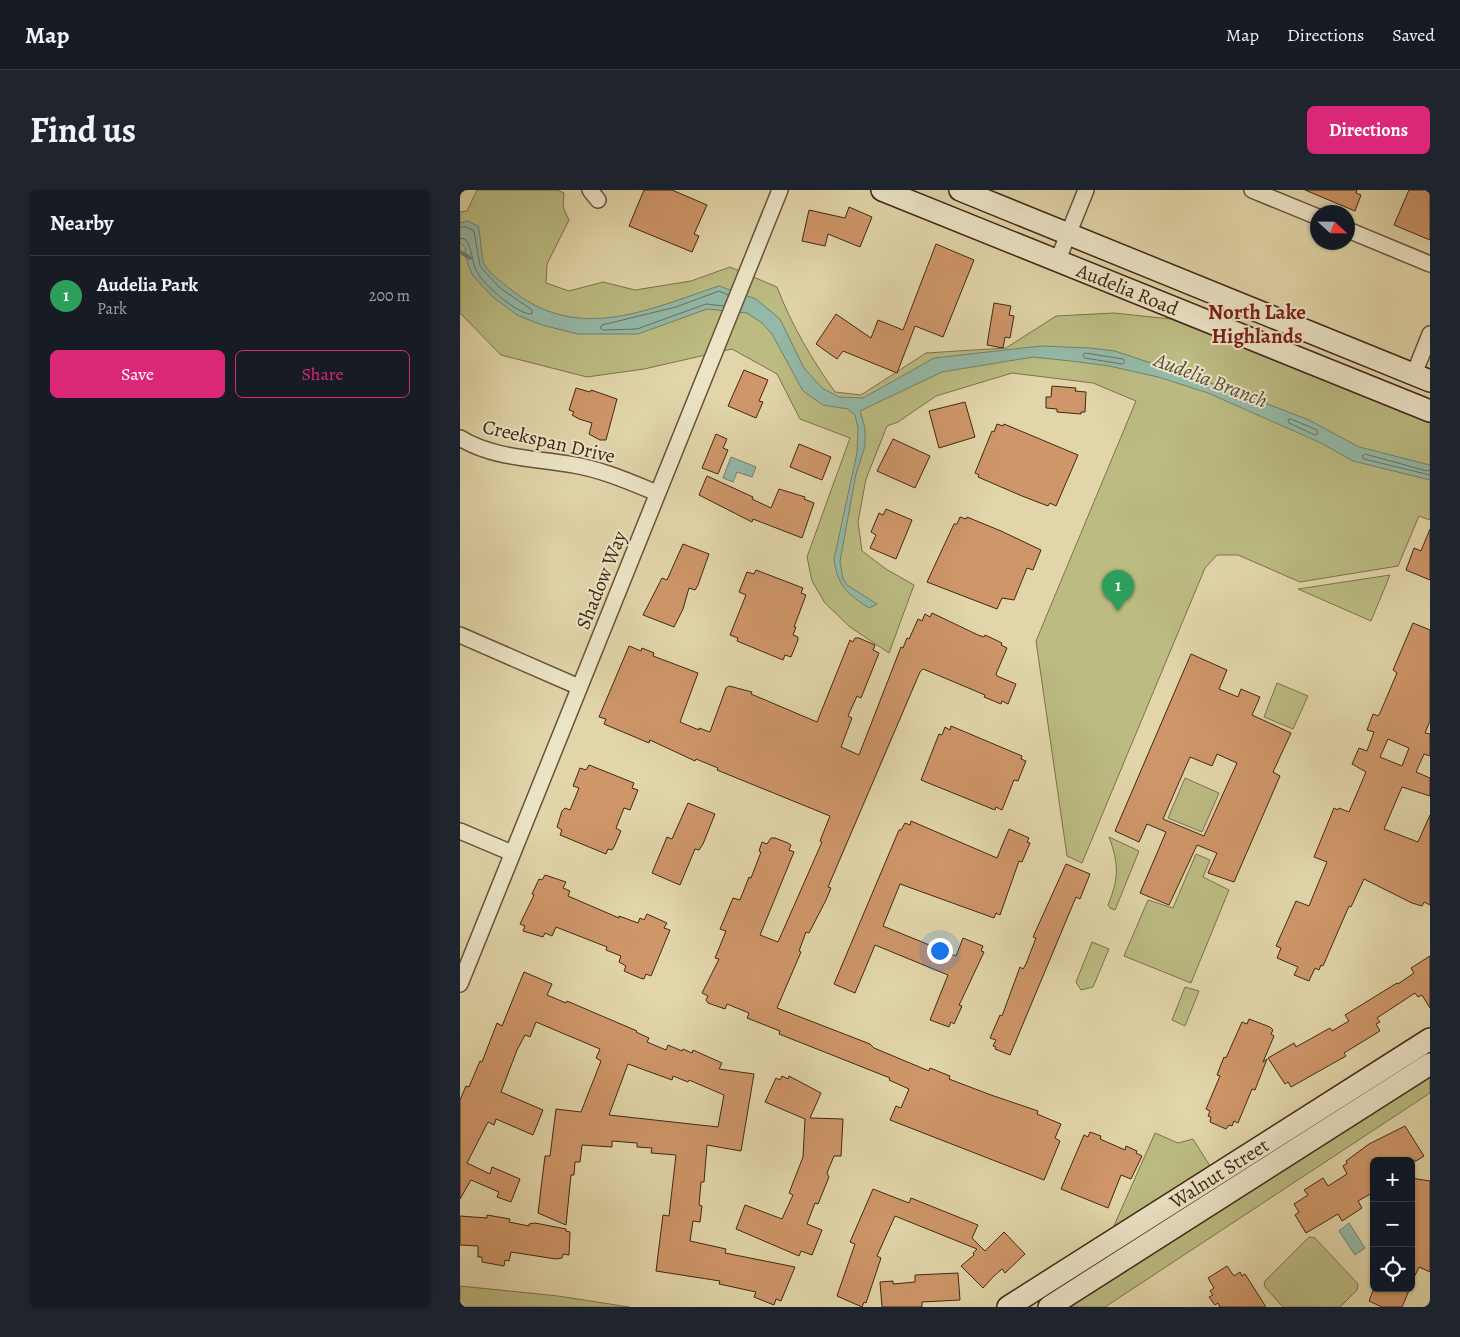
<!DOCTYPE html>
<html lang="en">
<head>
<meta charset="utf-8">
<style>
  :root { --surface:#171b24; --page:#20242c; --text:#f1f3f6; --muted:#9ea1a6; --line:#363941; --accent:#db2777 }
  body { margin:0; font-family:Alegreya,serif; background:var(--page); color:var(--text) }
  .controls { position:absolute; right:15px; bottom:15px; display:grid; overflow:hidden; border-radius:8px; box-shadow:0 1px 4px #0004 }
  .controls button { width:45px; height:45px; display:grid; place-items:center; padding:0; border:0; border-bottom:1px solid var(--line); background:var(--surface); color:var(--text); font:25px sans-serif }
  .compass { position:absolute; left:850px; top:15px; width:45px; height:45px; border-radius:50%; background:var(--surface); box-shadow:0 1px 4px #0004; rotate:112deg }
  .you { position:absolute; left:479px; top:760px; width:18px; height:18px; margin:-12px; border:4px solid #fff; border-radius:50%; background:#1a73e8; box-shadow:0 0 0 8px #1a73e833 }
  .badge { display:grid; place-items:center; width:32px; height:32px; border-radius:50%; background:var(--accent); color:#fff; font-size:16px; font-weight:700 }
  .pin { position:absolute; translate:-50% -41px; filter:drop-shadow(0 1px 2px #0008) }
  .pin::after { content:''; position:absolute; top:26px; width:18px; height:15px; background:inherit; clip-path:polygon(0 0,100% 0,50% 100%) }
  .list { margin:0; padding:0; list-style:none }
  h2 { display:flex; justify-content:space-between; align-items:center; height:65px; margin:0; padding:0 20px; font-size:21px }
  h2 small { font-size:16px; font-weight:400; color:var(--muted) }
  .list li { display:grid; grid-template-columns:32px 1fr auto; gap:15px; align-items:center; box-sizing:border-box; height:80px; padding:0 20px; border-top:1px solid var(--line) }
  .list b { display:block; font-size:19px; white-space:nowrap }
  .list p { margin:0; font-size:16px; white-space:nowrap; color:var(--muted) }
  .list em { font-size:16px; font-style:normal; color:var(--muted) }
  .actions { display:flex; gap:10px; padding:15px 20px }
  .actions a { flex:1; padding:11px 0; border:1px solid var(--accent); border-radius:8px; text-align:center; font-size:18px; color:var(--accent) }
  .actions .main { background:var(--accent); color:#fff }
  .icon { flex:none; width:28px; height:28px; fill:none; stroke:currentColor; stroke-width:2; stroke-linecap:round; stroke-linejoin:round }
  .map { position:relative; flex:none; width:970px; height:1117px; overflow:hidden; border-radius:8px }
  header { display:flex; align-items:center; gap:30px; box-sizing:border-box; height:70px; padding:0 25px; background:var(--surface); border-bottom:1px solid var(--line) }
  header strong { font-size:24px }
  nav { display:flex; gap:28px; margin-inline-start:auto; font-size:18px }
  .intro { display:flex; align-items:center; justify-content:space-between; box-sizing:border-box; height:120px; padding:0 30px }
  h1 { margin:0; font-size:35px }
  .button { padding:12px 22px; border-radius:8px; background:var(--accent); color:#fff; font-size:18px; font-weight:700 }
  main { display:flex; gap:30px; padding:0 30px }
  aside { flex:1; background:var(--surface); border-radius:8px; box-shadow:0 1px 4px #0004 }
  .map>svg:first-child { display:block }
  .green { fill:#bbbb82; stroke:#7e714c }
  .water { fill:#94b9a8; stroke:#737f6e }
  .lines { fill:none; stroke-linecap:round; stroke-linejoin:round }
  .shore { stroke:#6a7060; stroke-width:1 }
  .stream { stroke:#737f6e; stroke-width:4 }
  .building { fill:#ce9669; stroke:#412717; fill-rule:evenodd }
  .minor-casing { stroke:#69523c; stroke-width:18 }
  .secondary-casing { stroke:#412717; stroke-width:24 }
  .minor { stroke:#ece4c7; stroke-width:15 }
  .secondary { stroke:#ece4c7; stroke-width:21 }
  .labels { text-anchor:middle; stroke-width:4; stroke-linejoin:round; paint-order:stroke }
  .street-label { font-size:20px; fill:#412717; stroke:#ece4c7 }
  .neighbourhood-label { font-size:21px; font-weight:bold; fill:#7a1f14; stroke:#ece4c7 }
  .water-label { font-size:21px; font-style:italic; fill:#564c3b; stroke:#ece4c7 }
</style>
</head>
<body>
<header>
<strong>Map</strong>
<nav><a>Map</a><a>Directions</a><a>Saved</a></nav>
</header>
<div class="intro"><h1>Find us</h1><a class="button">Directions</a></div>
<main>
<aside>
<h2>Nearby<small></small></h2>
<ul class="list">
<li><span class="badge" style="background:#2e9e5b">1</span><div><b>Audelia Park</b><p>Park</p></div><em>200 m</em></li>
</ul>
<div class="actions"><a class="main">Save</a><a>Share</a></div>
</aside>
<div class="map">
<svg width="970" height="1117" viewBox="0 0 970 1117">
  <rect width="100%" height="100%" fill="#e1d5a9"/>
  <filter id="stains"><feTurbulence type="fractalNoise" baseFrequency=".004" numOctaves="4"/><feColorMatrix values="0 0 0 0 .2 0 0 0 0 .09 0 0 0 0 .02 0 0 0 .5 -.17"/></filter>
  <radialGradient id="worn" r=".72"><stop offset=".6" stop-color="#630" stop-opacity="0"/><stop offset="1" stop-color="#630" stop-opacity=".3"/></radialGradient>
  <g class="green">
    <path d="M17,0H97L104,3L103,17L109,30L87,74L86,93L109,101L143,92L175,100L231,91L270,77L317,97C332,136 351,168 375,202L401,205L466,163L546,158L596,126L654,123L711,129L970,233V330L959,326L938,376L840,392L778,365H757L745,378L622,673L607,666L576,451L676,211L633,193L552,183L476,206L438,232L427,236L406,289L398,332L402,361L426,379L454,395L429,463L390,437L365,413L352,391L347,367L390,248L340,229L317,184L272,159L184,179L127,187L41,165L0,123V22L7,21Z"/>
    <path d="M930,385L911,431L838,399Z"/>
    <path d="M817,493L848,506L833,539L804,527Z"/>
    <path d="M725,588L759,603L742,642L708,628Z"/>
    <path d="M649,647L679,661L655,720L650,718L648,715C659,688 659,674 649,647Z"/>
    <path d="M736,664L750,670L743,687L769,700L731,793L664,766L688,710L713,718Z"/>
    <path d="M632,752L649,759L633,797L621,800L616,792Z"/>
    <path d="M725,797L739,801L725,836L712,830Z"/>
    <path d="M970,883V903L645,1117H604Z"/>
    <path d="M695,943L718,953L733,949L750,976L653,1038Z"/>
    <path d="M849,1047L855,1048L898,1094L897,1100L880,1117H823L804,1096L805,1091Z"/>
    <path d="M0,1096L98,1106L169,1117H0Z"/>
  </g>
  <g class="water">
    <path d="M7,31L18,36C21,46 21,67 24,74C28,82 46,96 54,102C121,153 189,119 259,96L296,109L320,129L344,178L362,198L379,207L403,208L474,168L581,156L630,158L655,161L771,200L849,230L899,257L970,275V290L893,271L861,253L748,203L698,187L649,176L611,171L573,167L482,182L400,221L405,238V256L396,284L380,371L383,389L387,395L417,414L409,418C387,404 377,395 374,369L397,263L398,238L395,225L388,219L363,215L343,201L312,144L302,133L287,123L247,119L178,144H118L82,135L57,125L33,107L13,86L7,72L5,58L0,52V33Z"/>
    <path d="M271,267L296,277L292,287L277,282L273,292L263,288Z"/>
    <path d="M889,1033L905,1058L895,1065L879,1041Z"/>
  </g>
  <g class="lines">
    <g class="shore">
      <path d="M0,37H7L14,41L20,76L40,98L72,120V124C58,125 24,95 17,82C11,71 13,59 5,49L0,48"/>
      <path d="M264,116L246,114L177,139L143,140L140,138L142,135L216,117L259,101L268,105"/>
      <path d="M625,163L663,169L665,172L662,174L625,168L623,165Z"/>
      <path d="M831,229L857,240L858,244L855,245L829,233L828,230Z"/>
      <path d="M970,280L967,281L905,264L902,266L904,269L970,285"/>
    </g>
    <path class="stream" d="M0,62L10,68"/>
  </g>
  <g class="building">
    <path d="M184,0H212L247,15L234,44L239,46L232,62L169,36Z"/>
    <path d="M845,0H897L896,3L901,5L895,21Z"/>
    <path d="M949,0H970V50L934,35Z"/>
    <path d="M389,17L412,27L400,57L368,44L365,56L342,51L349,20L385,28Z"/>
    <path d="M476,54L514,70L483,147L455,136L437,183L383,161L377,169L356,154L376,124L411,148L418,130L443,140Z"/>
    <path d="M534,113L551,116L549,125L554,126L550,148L545,147L543,158L527,155Z"/>
    <path d="M284,180L308,190L299,211L303,212L296,228L268,216Z"/>
    <path d="M592,196L616,198L615,201L626,202L625,222H621V224L597,222V219L586,218V207H591Z"/>
    <path d="M116,198L130,202L131,200L157,209L146,250H140L129,244L132,233L119,229L112,225L114,222L109,220Z"/>
    <path d="M505,212L515,247L479,258L469,221Z"/>
    <path d="M537,234L543,236L544,234L618,265L596,316L590,313L588,316L562,306L518,287L519,285L515,283L532,241L534,242Z"/>
    <path d="M256,244L267,249L263,258L268,260L258,284L242,278Z"/>
    <path d="M433,249L470,266L455,298L417,281Z"/>
    <path d="M339,254L371,267L362,290L330,277Z"/>
    <path d="M247,286L293,307L292,309L311,318L319,299L345,307L344,309L354,313L342,348L293,329L292,332L239,305Z"/>
    <path d="M426,319L452,330L436,369L410,358L416,345L411,342L419,323L423,325Z"/>
    <path d="M500,327L506,329L507,327L541,341L581,360L573,380L567,378L554,410L542,408L537,419L467,392L494,334H497Z"/>
    <path d="M970,339V390L946,380L954,358L961,361Z"/>
    <path d="M223,354L249,364L238,395L235,400L229,398L223,419L214,437L183,425L202,388L207,390Z"/>
    <path d="M296,380L343,398L341,403L346,405L334,437H336L333,445L338,447V450L331,467L325,465L323,470L277,451L278,448L270,445L286,405L279,402L287,382L294,384Z"/>
    <path d="M472,423L518,445L524,447L525,445L542,453L541,455L547,458L536,484L537,486L556,494L548,514L542,511L541,514L524,507L525,505L468,481L463,479L460,482L368,697L371,698L366,710L349,743L346,742L339,761L341,762L317,818L410,854L414,858L469,881L470,878L490,886L489,889L531,905L578,921L577,924L601,934L595,948L600,951L584,990L430,930L436,916L441,918L449,899L429,890L430,888L319,844L320,841L287,828L289,823L267,814L265,819L248,813L246,810L248,806L242,803L259,769L255,768L266,741L260,739L273,708L280,710L289,687L291,688L301,662L299,661L302,652L307,654L311,648H315L328,653L331,655L329,660L334,662L300,745L318,752L362,652L360,651L370,626L257,580L258,578L236,569L235,571L190,550L189,553L144,534L146,529L139,527L169,456L181,461L182,458L194,463L193,466L238,483L220,532L239,540V538L250,542L266,498L269,496L292,502L291,504L357,532L390,450L393,452L395,448H399L415,455L413,460L419,463L401,508L397,506L388,526L392,528L381,557L399,565L441,457L443,458L447,448L449,449L458,429L462,431L465,424L470,427Z"/>
    <path d="M953,433L970,440V531L965,543L970,544V566L964,564L956,582L970,588V606L942,597L924,639L958,652L970,625V715L964,712L962,716L952,713L904,689L891,717L889,716L863,776L861,775L859,780L855,778L849,791L834,785L838,777L817,768L821,758L816,756L836,711L849,716L867,672L854,667L874,618L878,620L879,618L889,622L906,582L892,574L899,558L907,561L914,542L907,540L913,524L918,526L920,523L937,483L933,480ZM928,549L949,558L942,576L920,567Z"/>
    <path d="M731,464L767,480L759,499L778,507L781,499L800,507L792,525L831,543L813,582L820,586L774,692L748,683L757,663L737,655L709,715L680,703L706,642L687,634L679,652L655,641ZM757,564L777,573L744,646L703,629L730,567L752,576Z"/>
    <path d="M491,536L562,566L561,569L566,571L558,591L554,590L542,620L536,617L535,620L461,590L479,544L482,545L485,537L490,540Z"/>
    <path d="M129,575L174,593L172,598L178,600L170,620L164,618L156,638L161,641L154,657L152,660L148,659L146,664L100,645L102,640L97,637L102,621L105,618L110,620L119,598L113,596L120,578L126,580Z"/>
    <path d="M228,613L255,624L243,654L239,660L235,659L220,695L192,683L207,647L212,649Z"/>
    <path d="M451,631L537,668L549,639L569,648L567,652L570,653L562,672L559,671L540,725L536,723L534,728L440,694L423,736L496,766L503,748L523,756L521,761L524,762L503,807L499,815L502,816L494,834L491,832L489,837L470,830L488,785L415,755L395,803L374,794L439,640H441L445,633L450,635Z"/>
    <path d="M606,674L630,684L620,709L616,707L550,865L535,859L536,857L533,856L536,850L530,848L540,825L542,826L560,777L563,779L566,774L576,748L573,747Z"/>
    <path d="M85,685L106,692L103,698L110,701L108,706L159,728V726L178,733L180,728L184,730L187,724L207,733L204,738L210,740L191,786L186,784L184,789L180,788L164,781L166,776L159,772L161,766L146,760L147,757L96,737L92,746L85,743L83,747L63,741L65,736L60,734L74,705L72,704L79,689L82,690Z"/>
    <path d="M970,766V818L962,805L958,807L955,803L917,828L920,832L916,834L920,841L884,863L886,866L831,897L828,892L825,894L808,868L834,853L836,857L870,838L872,841L889,831L885,825L937,793L938,794L954,783L951,778Z"/>
    <path d="M64,782L92,794L87,805L106,813L107,811L177,841L176,842L189,848L187,852L206,860L208,855L222,861L223,859L232,863L233,860L262,873L259,879L294,884L281,961L247,955L244,992H241L239,1015L242,1016L240,1032L233,1031L230,1051L266,1059L265,1063L335,1077L321,1111L316,1109L314,1115L294,1107L296,1102L259,1094L260,1091L196,1081L203,1025L209,1026L216,965L191,963L192,958L177,957V953L152,951V957L122,955L120,972H115L114,985H111L106,1035L78,1023L85,966H90L96,919L121,922L141,871L136,868L140,859L76,832L70,847L65,845L57,860L41,902L83,920L73,945L36,929L34,935L28,932L7,973L30,984L32,977L60,989L51,1012L37,1007L39,1002L11,990L0,1009V910L6,896L9,897L20,871L22,872L37,833L42,836ZM168,874L212,890L213,886L228,892L229,890L264,905L258,937L149,925Z"/>
    <path d="M789,829L810,837L813,840L811,844L814,846L803,872L807,869L795,900L792,899L778,933L774,931L772,936L769,935L766,939L750,932L751,927L748,926L750,921L746,919L760,886L757,885L764,867L766,868L782,832L787,834Z"/>
    <path d="M322,886L328,889L329,886L361,903L350,928L383,929L381,966H374L367,983L369,987L358,1014L355,1013L347,1034L362,1040L352,1065L341,1061L339,1066L276,1039L285,1015L322,1029L333,1005L329,1003L343,967L345,929L305,912L316,888L320,890Z"/>
    <path d="M945,936L964,966L956,971H914V1002L898,1011L902,1018L882,1031L878,1024L846,1043L835,1025L839,1022L834,1014L848,1005L844,1000L863,988L868,996L887,984L883,976L887,973L886,971L909,954Z"/>
    <path d="M630,942L641,946L640,949L665,960L666,956L677,961L676,963L682,966L671,989L661,985L648,1018L601,999L624,945L628,947Z"/>
    <path d="M951,988L970,991V1082L959,1077L951,1094Z"/>
    <path d="M413,999L449,1013L451,1008L518,1035L512,1048L525,1061L544,1042L565,1064L545,1083L542,1079L534,1086L523,1098L501,1076L514,1065L513,1063L517,1059L435,1026L417,1066L421,1068L406,1113L404,1112L402,1117L377,1106L395,1054L390,1052Z"/>
    <path d="M27,1025L50,1029L49,1032L69,1036V1034L75,1033L106,1039V1041L110,1042L109,1065L103,1064L102,1068L96,1069L51,1062L49,1071L45,1070L44,1076L22,1072V1067H18V1056L0,1055V1026L27,1028Z"/>
    <path d="M767,1076L774,1086L780,1082L782,1086L785,1084L806,1117H760L758,1113L755,1115L749,1107L753,1105L750,1101L754,1098L748,1088Z"/>
    <path d="M498,1083L500,1110L462,1112V1117H422L420,1092L433,1091V1094L455,1092V1085Z"/>
    <path d="M914,1098H950L942,1117H922L909,1111Z"/>
  </g>
  <g class="lines">
    <defs>
      <g id="minor">
        <path d="M130,0L138,10"/>
        <path d="M792,0L858,27"/>
        <path d="M888,40L970,74"/>
        <path d="M597,72L626,0"/>
        <path d="M954,184L970,144"/>
        <path d="M0,248C34,269 76,268 114,275C143,280 170,292 197,303"/>
        <path d="M0,445L119,497"/>
        <path d="M0,641L52,663"/>
        <path d="M0,794L320,0"/>
      </g>
      <g id="secondary">
        <path id="s1" d="M422,0L970,221"/>
        <path d="M500,0L970,191"/>
        <path id="s2" d="M548,1117L970,849"/>
        <path d="M589,1117L970,874"/>
      </g>
    </defs>
    <use href="#minor" class="minor-casing"/>
    <use href="#secondary" class="secondary-casing"/>
    <use href="#minor" class="minor"/>
    <use href="#secondary" class="secondary"/>
  </g>
  <g class="labels">
    <g class="street-label">
      <text dy="7" stroke="none"><textPath href="#s1" startOffset="265">Audelia Road</textPath></text>
      <text transform="translate(89 251) rotate(13)" y="7">Creekspan Drive</text>
      <text transform="translate(141 390) rotate(-68)" y="7">Shadow Way</text>
      <text dy="7" stroke="none"><textPath href="#s2" startOffset="250">Walnut Street</textPath></text>
    </g>
    <g class="neighbourhood-label">
      <text x="797" y="129">North Lake<tspan x="797" dy="24">Highlands</tspan></text>
    </g>
    <g class="water-label">
      <text transform="translate(751 190) rotate(21)" y="7">Audelia Branch</text>
    </g>
  </g>
  <rect width="100%" height="100%" filter="url(#stains)"/>
  <rect width="100%" height="100%" fill="url(#worn)"/>
</svg>
<div class="controls">
<button>+</button>
<button>−</button>
<button><svg class="icon" aria-label="locate" viewBox="0 0 24 24"><circle cx="12" cy="12" r="6"/><path d="M12 2v4M12 18v4M2 12h4M18 12h4"/></svg></button>
</div>
<svg class="compass" viewBox="-18 -18 36 36"><path d="M0-13l5 13h-10z" fill="#e53935"/><path d="M0 13l5-13h-10z" fill="#9ea1a6"/></svg>
<div class="you"></div>
<div class="pin badge" style="left:658px;top:421px;background:#2e9e5b">1</div>
</div>
</main>
</body>
</html>
